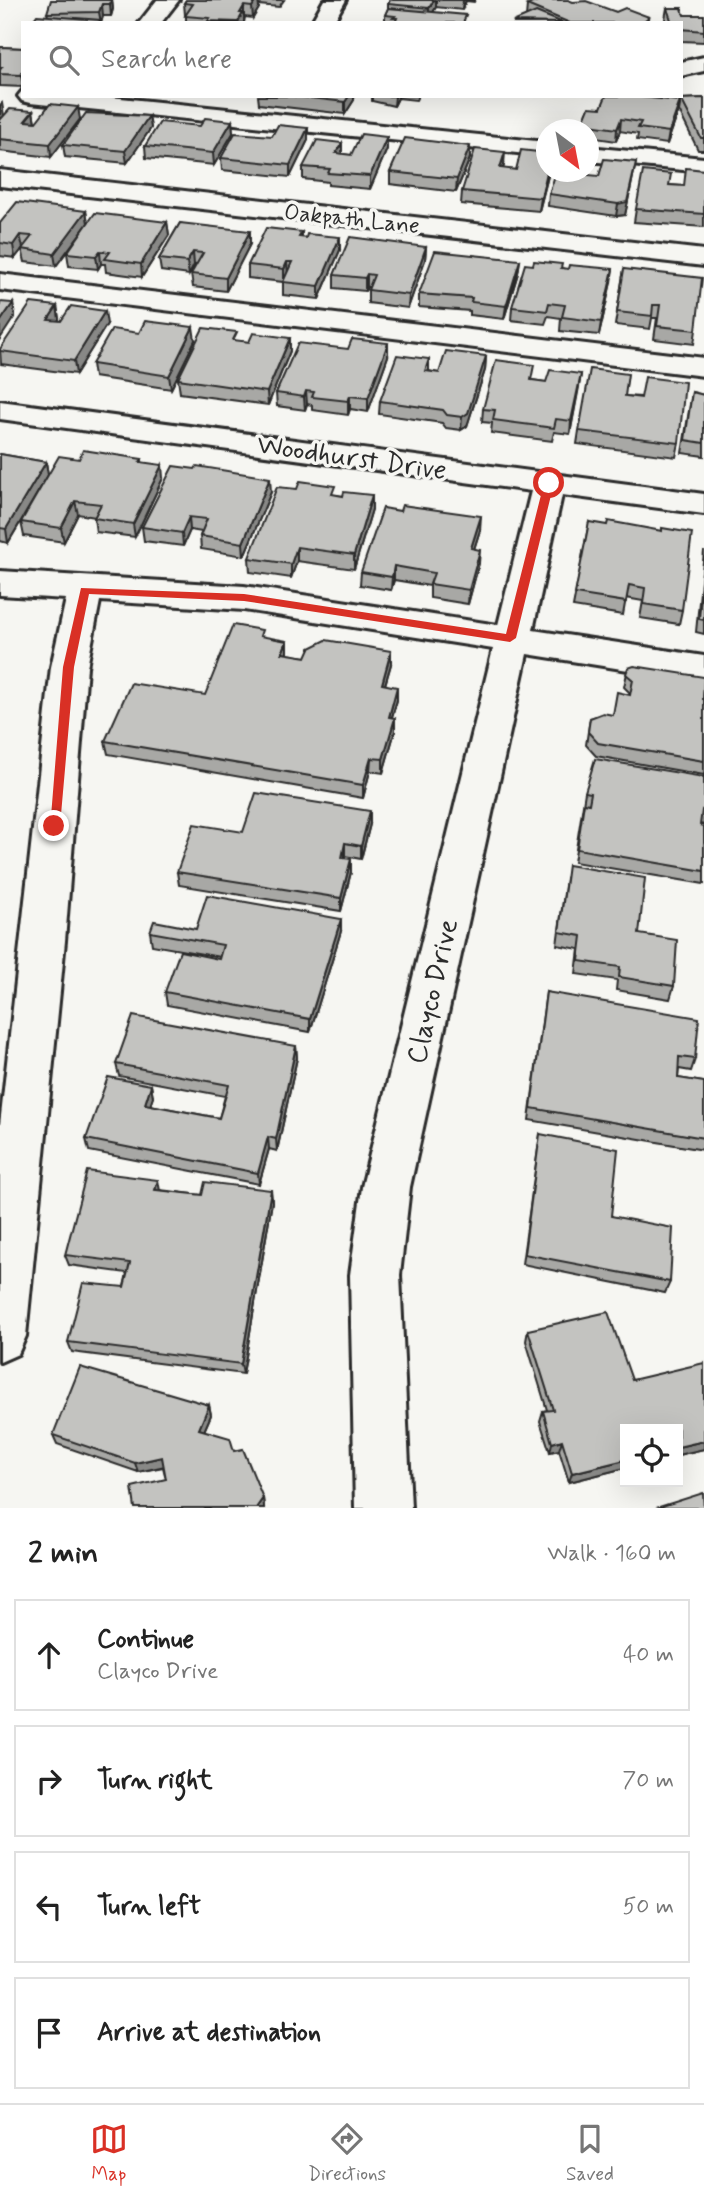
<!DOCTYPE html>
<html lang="en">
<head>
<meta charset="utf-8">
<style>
  :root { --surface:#fff; --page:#f2f2f2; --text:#222; --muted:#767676; --line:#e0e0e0; --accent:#d93025 }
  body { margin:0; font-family:Mynerve,sans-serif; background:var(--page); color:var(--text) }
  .controls { position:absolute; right:21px; bottom:21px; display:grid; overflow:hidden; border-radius:0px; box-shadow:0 7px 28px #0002 }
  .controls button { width:63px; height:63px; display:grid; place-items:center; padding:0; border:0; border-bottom:2px solid var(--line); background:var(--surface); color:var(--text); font:35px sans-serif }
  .compass { position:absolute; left:536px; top:119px; width:63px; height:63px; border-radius:50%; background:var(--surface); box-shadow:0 7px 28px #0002; rotate:148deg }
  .stop { position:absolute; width:21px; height:21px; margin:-16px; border:5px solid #d93025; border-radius:50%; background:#fff }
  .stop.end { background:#d93025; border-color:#fff; box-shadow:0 2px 7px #0008 }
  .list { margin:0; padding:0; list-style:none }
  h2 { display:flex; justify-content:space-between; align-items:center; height:91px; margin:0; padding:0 28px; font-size:30px }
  h2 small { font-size:23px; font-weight:400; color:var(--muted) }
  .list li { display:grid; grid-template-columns:46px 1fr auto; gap:21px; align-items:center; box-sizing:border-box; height:112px; margin:0 14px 14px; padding:0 14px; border:2px solid var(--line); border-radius:0px }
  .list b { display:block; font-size:26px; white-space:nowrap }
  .list p { margin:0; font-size:23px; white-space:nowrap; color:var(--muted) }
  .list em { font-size:23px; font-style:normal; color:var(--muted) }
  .icon { flex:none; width:38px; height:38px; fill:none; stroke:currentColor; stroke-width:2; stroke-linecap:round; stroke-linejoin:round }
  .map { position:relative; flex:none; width:704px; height:1508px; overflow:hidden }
  .search { position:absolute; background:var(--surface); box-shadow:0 7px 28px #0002; left:21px; right:21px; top:21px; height:77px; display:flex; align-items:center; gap:18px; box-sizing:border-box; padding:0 24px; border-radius:0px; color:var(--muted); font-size:26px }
  .sheet { height:595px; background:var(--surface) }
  nav { display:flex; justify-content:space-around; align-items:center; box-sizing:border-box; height:98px; border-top:2px solid var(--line); background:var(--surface); font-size:19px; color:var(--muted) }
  nav a { display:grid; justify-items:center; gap:4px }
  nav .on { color:var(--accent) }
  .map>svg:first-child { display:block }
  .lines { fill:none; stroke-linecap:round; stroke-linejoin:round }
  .minor-casing { stroke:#2b2b2b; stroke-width:6 }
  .minor { fill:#f6f6f2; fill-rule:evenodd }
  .wall { fill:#a8a8a5; stroke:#2b2b2b; stroke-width:2 }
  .shaded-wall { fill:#888886; stroke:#2b2b2b; stroke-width:2 }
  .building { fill:#c3c3c0; stroke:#2b2b2b; stroke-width:2 }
  .route { fill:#d93025 }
  .labels { text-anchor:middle; stroke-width:7; stroke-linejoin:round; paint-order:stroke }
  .far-street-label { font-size:23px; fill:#2b2b2b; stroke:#f6f6f2 }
  .street-label { font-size:28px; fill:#2b2b2b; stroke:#f6f6f2 }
</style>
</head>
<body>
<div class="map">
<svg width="704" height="1508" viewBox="0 0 704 1508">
  <rect width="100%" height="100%" fill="#f6f6f2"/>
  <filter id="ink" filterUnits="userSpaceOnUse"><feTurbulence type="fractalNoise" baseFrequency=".0143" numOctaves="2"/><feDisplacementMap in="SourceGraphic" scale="14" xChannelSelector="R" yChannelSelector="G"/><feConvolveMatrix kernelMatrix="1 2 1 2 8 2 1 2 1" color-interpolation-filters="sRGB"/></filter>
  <g filter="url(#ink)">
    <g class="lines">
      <defs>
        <g id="minor">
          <path d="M157,0H179L161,23H139Z"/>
          <path d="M324,0H346L333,23H311Z"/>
          <path d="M704,57V71L681,76V62Z"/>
          <path d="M22,91L23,96H101L546,142V156L30,103L22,101L18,96Z"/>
          <path d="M588,147L704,158V172L588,161Z"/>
          <path d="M0,170L704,250V266L0,186Z"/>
          <path d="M0,274L704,358V376L0,290Z"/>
          <path d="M0,401L704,494V514L562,495L533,630L704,656V682L527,654L410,1187L400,1275L411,1508H355L350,1275L362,1187L493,649L244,610L100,601L87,667L65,941L26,1336L18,1354L0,1362V1125L51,667L66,599L0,595V571L244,586L498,625L531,491L0,419Z"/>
        </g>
      </defs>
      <use href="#minor" class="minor-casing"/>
      <use href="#minor" class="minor"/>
    </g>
    <g class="wall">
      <path d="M112,0L113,9L111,16H103L101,23H31L48,16L47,13Z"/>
      <path d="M186,0H284L279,7L258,5L259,8L253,18L245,17L244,23H186V15H185L184,3Z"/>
      <path d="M390,0H475L474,2L466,1L462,10L436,7L433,12L466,23H385V15L388,9V4Z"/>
      <path d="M573,2L616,12L649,17V23H513L526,17L527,5Z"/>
      <path d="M667,8L684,15H704V42L681,41V23H666L665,19Z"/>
      <path d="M0,47L23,48V87L0,86Z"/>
      <path d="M258,96H349L354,100L345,114L259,104Z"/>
      <path d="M372,96H418L416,100L398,98L394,106L372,101Z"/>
      <path d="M704,98V150H698L679,111L681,99Z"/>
      <path d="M680,101L678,113L667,144L637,140L638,134L620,131L616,141L589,137V130H582V124L601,108Z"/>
      <path d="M33,111L35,122L80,119L51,157L0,151V120Z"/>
      <path d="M149,116L151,128L127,163L65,157L63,145Z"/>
      <path d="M232,121L233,133L214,165L146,158L145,146L200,126Z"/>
      <path d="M308,128V140L290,177L222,170L221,158Z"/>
      <path d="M387,137V149L370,189L328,185V182L303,179V167L342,143V154L351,155Z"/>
      <path d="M470,158L456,192L390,184V172Z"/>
      <path d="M636,162L625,215L616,216L548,206L549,194Z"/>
      <path d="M504,165L503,169L549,172L539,211L461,204L462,191Z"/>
      <path d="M704,170V227L634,222L636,209L669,185L683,186Z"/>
      <path d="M86,211L88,223L56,266L25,262L22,249L23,248L15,258L0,256V223Z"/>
      <path d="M167,222L169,235L142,277L106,272L105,264H101L98,269L69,266L67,253Z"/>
      <path d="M180,223L250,244L226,291L193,287L191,274L196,265H194L189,275L161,271L159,259Z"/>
      <path d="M302,232V237L340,250L319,299L283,295V282L248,278V265Z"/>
      <path d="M426,247L425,260L408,308L368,303V290L370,287H367L365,291L334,288V275Z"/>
      <path d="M520,260L518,273L504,319L470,315V311L419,307V294Z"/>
      <path d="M561,268L611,282L599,335L560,331L561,318L548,316L545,324L511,320L512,307Z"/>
      <path d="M624,269L696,330L694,344L654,339L657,318H652L650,329L615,325Z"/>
      <path d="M57,306L59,319L58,321L107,324L76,374L1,364L0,349Z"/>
      <path d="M290,338V351L268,405L180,393L178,379L237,341L249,342Z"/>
      <path d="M195,340L171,389L94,377L92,364Z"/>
      <path d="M388,356L368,412L350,409L348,415L312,410V405L307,404L305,410L277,406L276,393Z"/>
      <path d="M486,356L485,370L467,426L461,430L446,428L442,423L379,414L380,401L429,359V371L439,373Z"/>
      <path d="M581,374L570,434L554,432L552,441L491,433L492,423L482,422L483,409L533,380L546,382Z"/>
      <path d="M692,392L704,395V456L682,453Z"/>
      <path d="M625,396L641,397L679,443L676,457L577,444L579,431Z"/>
      <path d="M0,454L46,462L48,475L79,459H142V462L163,478L135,537L96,532L94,518L95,517L78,514L64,542L24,536L21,522L38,493L8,543L0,541Z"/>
      <path d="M271,492L244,556L201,549L200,536L202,532L190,530L183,546L144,541L142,527Z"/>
      <path d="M335,495L343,496L372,495V509L354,569L297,561L291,578L250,572L249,558Z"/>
      <path d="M589,522L682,610L679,624L640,618L643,601L626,598L623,615L573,607Z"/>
      <path d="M480,530L474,549L479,563L468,604L430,598V586L394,580L391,590L360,585L361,572Z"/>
      <path d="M704,551V634L696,632Z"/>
      <path d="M262,637L287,654L306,657L391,664L385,685L397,700L392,717L395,731L383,773L370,771L363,798L108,754L105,741L205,695Z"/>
      <path d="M628,668L704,699V775L596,756L586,745L590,718L613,715L630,695V693L624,687Z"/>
      <path d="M704,777V825L700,824V825L704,826V884L574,862L585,792Z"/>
      <path d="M370,824L361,859L345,856V858L351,872L341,911L179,885L177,872L243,832Z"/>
      <path d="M566,878L639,934L674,986L670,999L616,990L617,980L576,974L579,949L557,945Z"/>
      <path d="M196,929L341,931L310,1032L167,1005L165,992L219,959L220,957L152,945L150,932Z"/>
      <path d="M546,992L695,1059L691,1071L679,1069L678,1078L704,1082V1150L529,1120Z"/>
      <path d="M296,1046L297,1058L277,1151L269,1149L259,1184L89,1151L86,1139L151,1085L153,1097L150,1105L219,1118L225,1096L119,1076L116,1064Z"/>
      <path d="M540,1134L670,1282L665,1293L522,1264Z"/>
      <path d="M160,1190L202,1195L271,1190L272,1202L243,1374L72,1352L68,1342L124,1287L127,1273L69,1265L65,1255Z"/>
      <path d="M528,1330L632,1380L704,1449L678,1455V1429H625V1468L569,1482L559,1450L550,1452L540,1421L543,1411L547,1410L526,1341Z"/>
      <path d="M209,1405L211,1415L204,1431L234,1451L263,1498L264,1507L166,1479L163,1467L138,1472L57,1444L53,1435Z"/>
    </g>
    <g class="shaded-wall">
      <path d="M111,0H112L113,9L111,16L110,4Z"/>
      <path d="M256,0H258L259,8L253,18L252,7Z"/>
      <path d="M434,0H436V7L429,19V8Z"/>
      <path d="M463,0H466L462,10Z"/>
      <path d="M102,4L103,16L101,23L99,12Z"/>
      <path d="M244,6V23H238L240,13Z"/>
      <path d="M649,17V23H641Z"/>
      <path d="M23,71V87L21,75Z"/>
      <path d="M349,96H354V100L345,114V102Z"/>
      <path d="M395,96H398V98L394,106Z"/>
      <path d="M680,101L678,113L667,144L669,132Z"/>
      <path d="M2,103L4,116L0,120V105Z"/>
      <path d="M78,107L80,119L51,157L50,144Z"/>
      <path d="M33,111L35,124L25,121Z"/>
      <path d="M149,116L151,128L127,163L125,151Z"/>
      <path d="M621,119L620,131L616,141L617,129Z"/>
      <path d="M232,121L233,133L214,165L213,153Z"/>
      <path d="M308,128V140L290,177V165Z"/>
      <path d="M387,137V149L370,189V176Z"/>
      <path d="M342,143V155L336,153Z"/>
      <path d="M470,146V158L456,192L457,179Z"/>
      <path d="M505,152L504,165L499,181L500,168Z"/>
      <path d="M636,162L625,215L616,216L618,204Z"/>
      <path d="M547,172H549L539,211L541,198Z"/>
      <path d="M86,211L88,223L56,266L54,254Z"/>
      <path d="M167,222L169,235L142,277L141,264Z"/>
      <path d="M250,231V244L226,291V278Z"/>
      <path d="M20,235L23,248L15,258L13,245Z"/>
      <path d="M340,237V250L319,299V286Z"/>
      <path d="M426,247L425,260L408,308L409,295Z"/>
      <path d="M100,251L101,264L98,269L96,256Z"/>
      <path d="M193,252L194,265L189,275L187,262Z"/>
      <path d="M520,260L518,273L504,319L506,306Z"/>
      <path d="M287,262L288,274L284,282V269Z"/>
      <path d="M613,269L611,282L599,335L601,322Z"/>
      <path d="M367,274V287L365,291V278Z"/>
      <path d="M13,303L15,316L0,339V322Z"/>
      <path d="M57,306L59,319L50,333L48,320Z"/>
      <path d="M105,311L107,324L76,374L74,361Z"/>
      <path d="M193,327L195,340L171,389L169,376Z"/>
      <path d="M290,338V351L268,405L267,392Z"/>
      <path d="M388,343V356L368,412V398Z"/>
      <path d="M486,356L485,370L467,426L461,430L462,417Z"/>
      <path d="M581,374L579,387L570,434L571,421Z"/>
      <path d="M306,391L307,404L305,410L304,397Z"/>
      <path d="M350,396V409L348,415V401Z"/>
      <path d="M46,462L48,475L8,543L6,529Z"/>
      <path d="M162,465L163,478L135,537L133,524Z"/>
      <path d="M270,478L271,492L244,556L243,543Z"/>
      <path d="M372,495V509L354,569V555Z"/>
      <path d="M75,501L78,514L64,542L61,528Z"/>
      <path d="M481,516L480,530L470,562L471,548Z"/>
      <path d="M189,517L190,530L183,546L182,533Z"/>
      <path d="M297,547V561L291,578V564Z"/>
      <path d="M480,550L479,563L468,604L469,590Z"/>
      <path d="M394,566V580L391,590L392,577Z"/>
      <path d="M287,641V654L282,653Z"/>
      <path d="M391,651V664L381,698L382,684Z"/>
      <path d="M397,687V700L388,730L389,717Z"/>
      <path d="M395,718V731L383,773V759Z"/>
      <path d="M371,758L370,771L363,798V785Z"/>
      <path d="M370,811V824L361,859V846Z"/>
      <path d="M345,843V856L342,871V858Z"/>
      <path d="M351,859V872L341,911V898Z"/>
      <path d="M341,919V931L310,1032V1019Z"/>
      <path d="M296,1046L297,1058L277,1151L276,1139Z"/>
      <path d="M151,1085L153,1097L147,1115L145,1104Z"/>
      <path d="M268,1137L269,1149L259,1184L258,1173Z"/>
      <path d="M158,1180L160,1191L155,1190Z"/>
      <path d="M271,1190L272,1202L243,1374L241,1364Z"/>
      <path d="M209,1405L211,1415L201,1438L199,1429Z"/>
      <path d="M562,1440L559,1450L550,1452L552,1443Z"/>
      <path d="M704,1441V1449L678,1455V1447Z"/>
      <path d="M162,1457L165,1466L138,1472L135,1463Z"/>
      <path d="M625,1460V1468L569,1482L572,1473Z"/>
      <path d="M263,1498L264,1507V1508H256Z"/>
    </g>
    <g class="building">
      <path d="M51,0H111L110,4H102L99,12L47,13Z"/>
      <path d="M186,0H256L252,7L244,6L240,13H243L238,22L208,21L210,18L185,16L193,4L184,3Z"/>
      <path d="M390,0H434L429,8L388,4Z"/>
      <path d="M540,0H568L573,2L586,1L616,12L625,8L649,17L641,23H570L527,5Z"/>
      <path d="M388,8L466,15L463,23H395L397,18H393L395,16L385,15Z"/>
      <path d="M667,8H682L684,15H704V31L681,29V23H672Z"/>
      <path d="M536,12L563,23L513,22Z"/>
      <path d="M37,15L100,20L99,23H31Z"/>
      <path d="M0,47L23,48V71L21,75L0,74V70L2,67H0Z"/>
      <path d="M293,96H349L345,102Z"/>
      <path d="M606,96H631L680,101L669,132L638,128L641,122L621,119L617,129L582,124L589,107L601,108Z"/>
      <path d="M704,98V138H701L681,99Z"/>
      <path d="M50,104L78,107L50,144L0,139V120L10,109L33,111L25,121L36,122Z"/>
      <path d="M86,113L149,116L125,151L63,145Z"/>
      <path d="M205,118L232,121L213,153L145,146L160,122L200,126Z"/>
      <path d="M278,125L308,128L290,165L221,158L235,133L272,136Z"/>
      <path d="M361,134L387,137L370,176L328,173L330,169L303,167L317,140L342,143L336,153L351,155Z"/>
      <path d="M405,138L470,146L457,179L390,172Z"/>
      <path d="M475,149L505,152L500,168L516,170L521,150L547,153V172L541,198L462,191Z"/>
      <path d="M604,159L636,162L627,202L618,204L549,194L556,172L599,176Z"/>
      <path d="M686,168L704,170V214L636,209L643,171L671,174L669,185L684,186Z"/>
      <path d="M17,202L86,211L54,254L22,249L32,236L20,235L13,245L0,243V223Z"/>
      <path d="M95,213L167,222L141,264L105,259L110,252L100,251L96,256L67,253Z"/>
      <path d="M180,223L250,231L226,278L191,274L203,253L193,252L187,262L159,259Z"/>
      <path d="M266,228L302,232L299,237L306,238L307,234L340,237L319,286L283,282L292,262H287L284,269L248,265Z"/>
      <path d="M350,237L426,247L409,295L368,290L374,275L367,274L365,278L334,275Z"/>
      <path d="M435,251L520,260L506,306L471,302L472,298L419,294Z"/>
      <path d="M534,261L562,264L561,268L568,269L569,265L613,269L601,322L562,317L565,305L549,303L547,311L512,307L525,264L533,265Z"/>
      <path d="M624,269L702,278L696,330L657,326L660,305H653L652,316L617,312Z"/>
      <path d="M0,302L13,303L0,322Z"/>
      <path d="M31,303L57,306L48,320L61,321L71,306L105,311L74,361L0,351V349Z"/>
      <path d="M145,321L193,327L169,376L92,364L112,329L139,333Z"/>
      <path d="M203,328L237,332L233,340L249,342L253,333L290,338L267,392L178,379Z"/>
      <path d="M352,339L388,343L368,398L350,396L348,401L312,397L314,392L306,391L304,397L276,393L298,343L348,349Z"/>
      <path d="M446,351L486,356L468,413L462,417L447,415L443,410L380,401L397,355L429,359L425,371L439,373Z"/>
      <path d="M496,360L534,365L531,380L546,382L550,370L581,374L571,421L556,419L554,428L493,420L495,410L483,409Z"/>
      <path d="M590,369L628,374L625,396L641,398L645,377L685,382L679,443L579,431Z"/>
      <path d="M692,392L704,395V443L685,440Z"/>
      <path d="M83,450L142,459L140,462L162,465L133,524L94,518L101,504L75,501L61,528L21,522L59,456L79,459Z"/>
      <path d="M0,454L46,462L6,529L0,528Z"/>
      <path d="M173,466L195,469L197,466L270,478L243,543L200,536L207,519L189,517L182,533L142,527Z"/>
      <path d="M300,481L335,486L332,494L343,496L344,492L372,495L354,555L297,547L291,564L249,558L277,487L297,489Z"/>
      <path d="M402,505L481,516L471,548L480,550L469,590L430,584L434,573L394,566L392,577L361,572L383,508L400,511Z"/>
      <path d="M608,521L662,531V528L692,533L682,610L643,604L645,588L629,585L626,602L575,594L589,522L607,525Z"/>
      <path d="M704,561V620L699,619Z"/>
      <path d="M233,625L262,630L260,636L287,641L282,653L306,657L310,648L326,640L391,651L382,684L397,687L389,717L395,718L383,759L371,758L363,785L105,741L131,683L205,695Z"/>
      <path d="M634,666L704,677L703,699H704V761L598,743L588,732L590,718L603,713L613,715L617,692L630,695L633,680L626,674L628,668Z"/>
      <path d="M595,759L704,777V811L702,810L700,825L704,826V871L577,849L584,803L589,804L591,793L585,792Z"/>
      <path d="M256,793L370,811L361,846L345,843L342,858L351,859L341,898L177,872L194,824L243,832Z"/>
      <path d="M568,865L645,878L639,934L677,940L674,986L619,977L620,967L579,961L582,936L559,932Z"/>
      <path d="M207,895L341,919L310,1019L165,992L180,951L219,959L223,945L150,932L154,921L196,929Z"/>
      <path d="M546,992L699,1018L695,1059L679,1057L678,1078L704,1082V1138L531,1108Z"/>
      <path d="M133,1016L296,1046L276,1139L268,1137L258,1173L86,1139L108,1077L151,1085L145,1104L219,1118L229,1085L116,1064Z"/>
      <path d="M540,1134L618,1149L611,1216L673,1228L670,1282L524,1254Z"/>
      <path d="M87,1171L158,1180L155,1190L202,1195L205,1182L271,1190L241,1364L68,1342L83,1283L124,1287L130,1263L65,1255Z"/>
      <path d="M608,1312L632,1380L704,1363V1441L678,1447V1429H625V1460L572,1473L562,1440L552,1443L543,1411L553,1410L528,1330Z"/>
      <path d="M80,1367L209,1405L199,1429L230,1438L234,1451L243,1449L263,1498L256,1508H135L132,1487L166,1479L162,1457L135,1463L53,1435Z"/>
      <path d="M703,1493L704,1508H656Z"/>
    </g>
  </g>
  <path class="route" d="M549,480L554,483L516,638L510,642L244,601L89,594L74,667L60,826L58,829H50L63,667L81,588L244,594L506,634L544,483Z"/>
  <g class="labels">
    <g class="far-street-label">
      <text transform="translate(352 218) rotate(6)" y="8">Oakpath Lane</text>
    </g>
    <g class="street-label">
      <text transform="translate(352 456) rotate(8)" y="10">Woodhurst Drive</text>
      <text transform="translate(431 991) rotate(-77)" y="10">Clayco Drive</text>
    </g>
  </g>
</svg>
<div class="controls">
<button><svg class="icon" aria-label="locate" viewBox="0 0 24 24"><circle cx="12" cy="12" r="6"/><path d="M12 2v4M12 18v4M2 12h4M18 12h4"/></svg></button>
</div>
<svg class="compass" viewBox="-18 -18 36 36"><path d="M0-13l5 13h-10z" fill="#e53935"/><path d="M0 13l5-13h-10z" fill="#767676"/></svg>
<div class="stop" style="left:549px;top:483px"></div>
<div class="stop end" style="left:54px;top:826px"></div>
<div class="search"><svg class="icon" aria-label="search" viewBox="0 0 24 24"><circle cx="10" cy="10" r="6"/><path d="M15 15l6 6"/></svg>Search here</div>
</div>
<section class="sheet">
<h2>2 min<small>Walk · 160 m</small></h2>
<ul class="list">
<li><svg class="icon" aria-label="ahead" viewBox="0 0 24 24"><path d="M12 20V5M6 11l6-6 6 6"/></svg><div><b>Continue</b><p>Clayco Drive</p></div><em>40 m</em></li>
<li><svg class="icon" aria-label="right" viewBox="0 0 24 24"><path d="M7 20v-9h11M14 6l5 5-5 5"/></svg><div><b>Turn right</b></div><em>70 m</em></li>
<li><svg class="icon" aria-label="left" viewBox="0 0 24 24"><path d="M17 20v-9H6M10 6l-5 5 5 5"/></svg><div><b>Turn left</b></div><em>50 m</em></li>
<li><svg class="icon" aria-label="arrive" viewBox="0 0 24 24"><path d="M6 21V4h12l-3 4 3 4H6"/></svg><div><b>Arrive at destination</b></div></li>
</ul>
</section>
<nav>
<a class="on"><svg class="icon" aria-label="map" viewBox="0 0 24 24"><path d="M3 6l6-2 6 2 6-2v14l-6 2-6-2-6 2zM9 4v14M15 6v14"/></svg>Map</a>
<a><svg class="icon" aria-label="directions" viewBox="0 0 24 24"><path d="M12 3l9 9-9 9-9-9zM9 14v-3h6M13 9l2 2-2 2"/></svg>Directions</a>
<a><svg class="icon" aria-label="saved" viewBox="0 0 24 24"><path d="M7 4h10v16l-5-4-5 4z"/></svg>Saved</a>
</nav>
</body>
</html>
